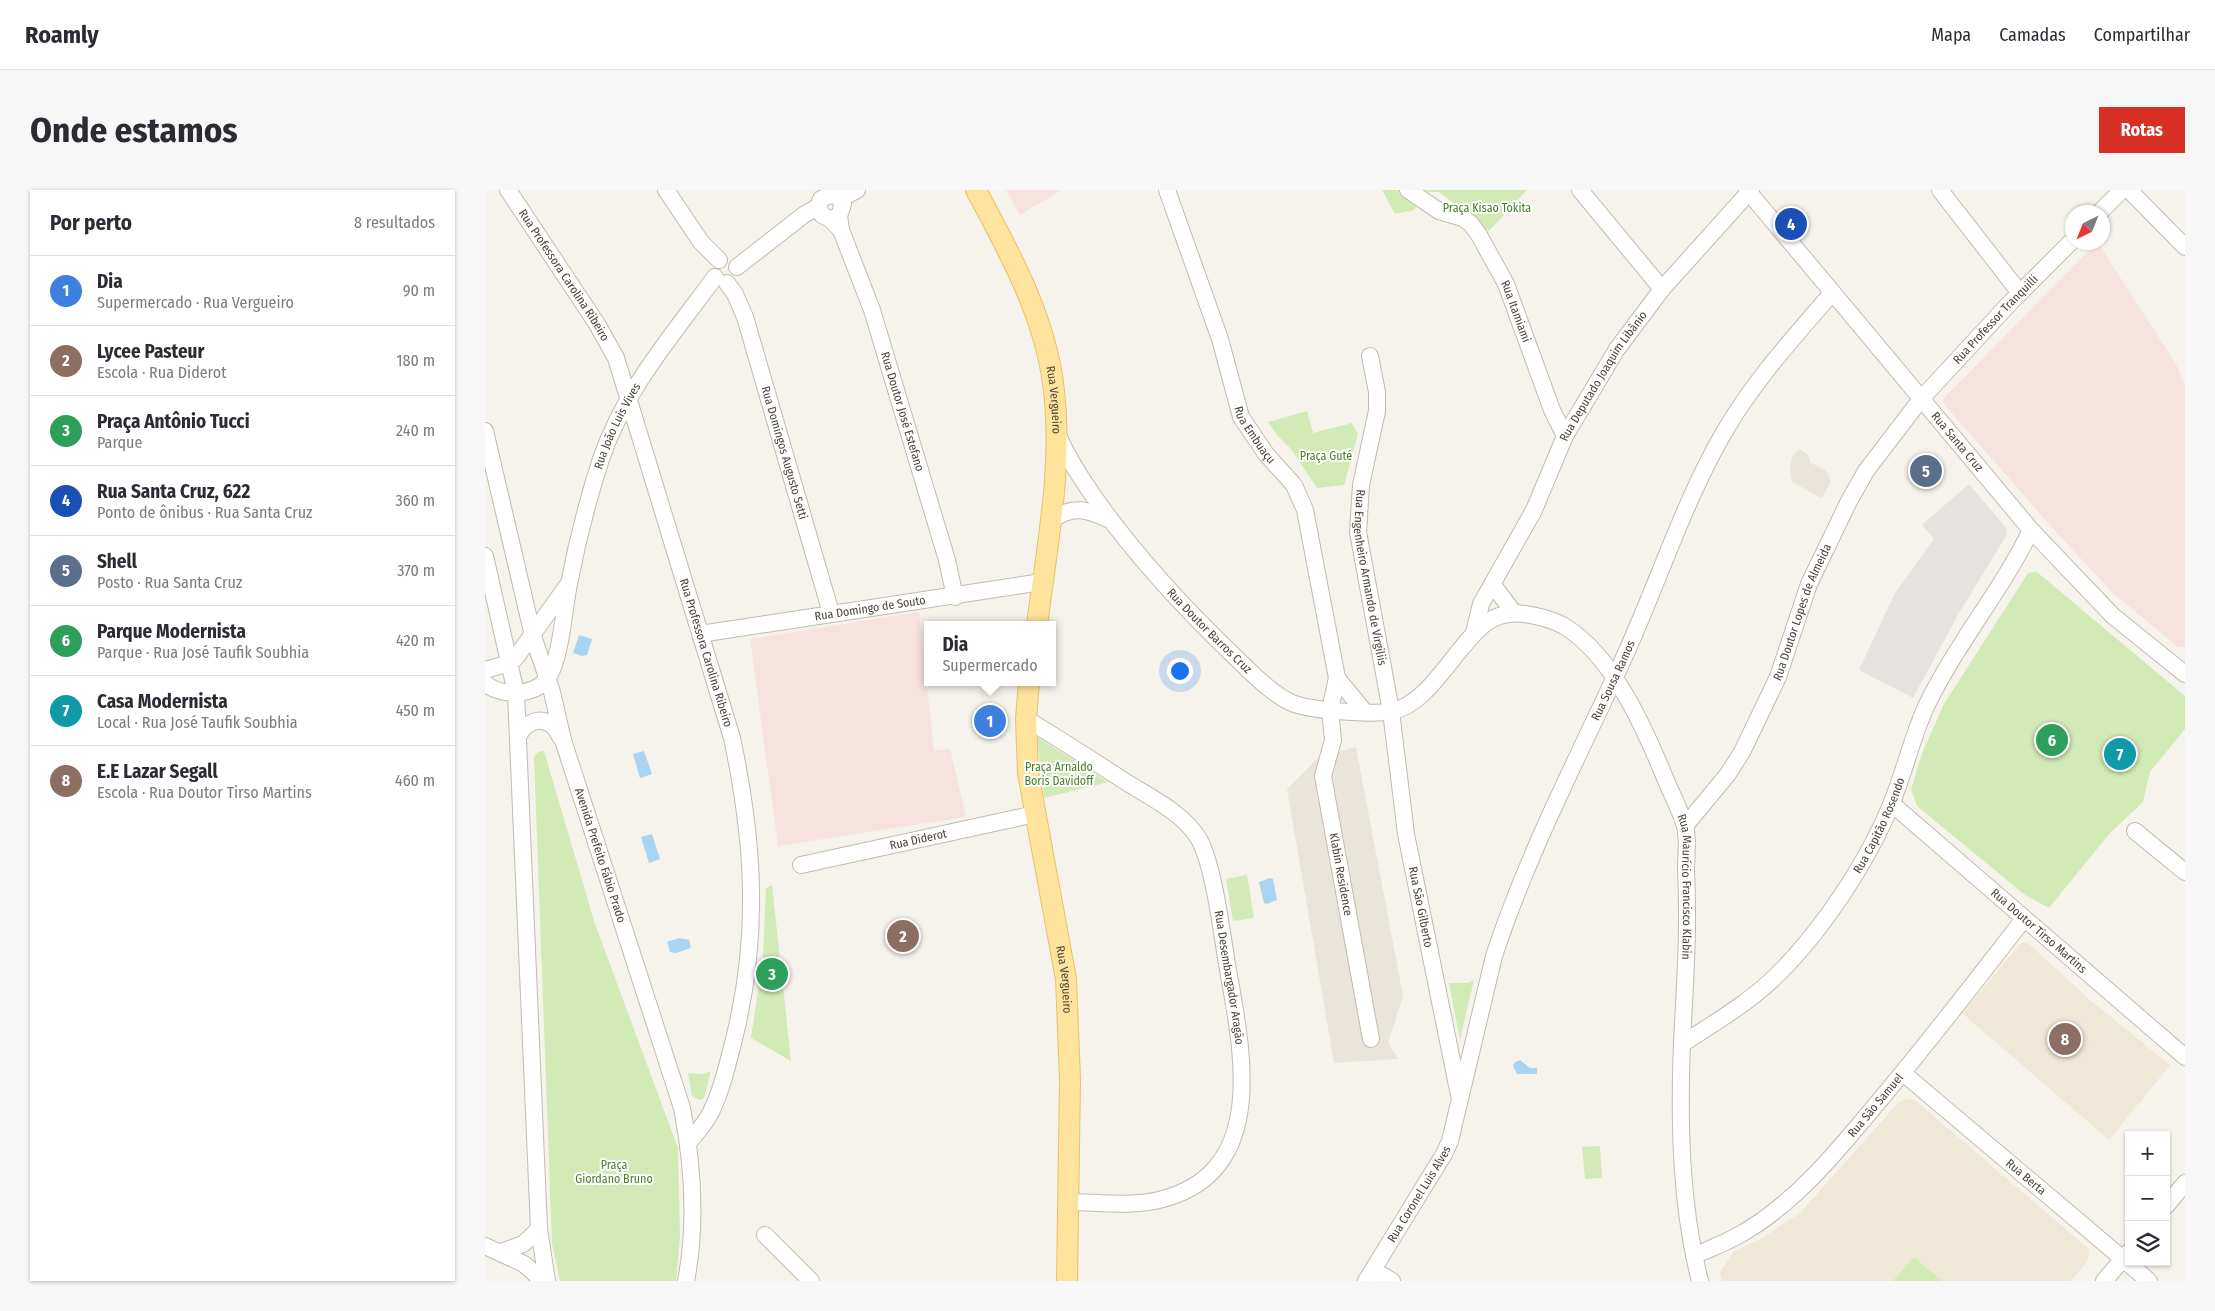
<!DOCTYPE html>
<html lang="pt">
<head>
<meta charset="utf-8">
<style>
  :root { --surface:#fff; --page:#f7f7f7; --text:#2b2b33; --muted:#7c7c81; --line:#e1e1e2; --accent:#d93025 }
  body { margin:0; font-family:"Fira Sans Condensed",sans-serif; background:var(--page); color:var(--text) }
  .controls { position:absolute; right:15px; bottom:15px; display:grid; overflow:hidden; border-radius:0px; box-shadow:0 1px 4px #0004 }
  .controls button { width:45px; height:45px; display:grid; place-items:center; padding:0; border:0; border-bottom:1px solid var(--line); background:var(--surface); color:var(--text); font:25px sans-serif }
  .compass { position:absolute; left:1580px; top:15px; width:45px; height:45px; border-radius:50%; background:var(--surface); box-shadow:0 1px 4px #0004; rotate:223deg }
  .you { position:absolute; left:694px; top:480px; width:18px; height:18px; margin:-12px; border:4px solid #fff; border-radius:50%; background:#1a73e8; box-shadow:0 0 0 8px #1a73e833 }
  .badge { display:grid; place-items:center; width:32px; height:32px; border-radius:50%; background:var(--accent); color:#fff; font-size:16px; font-weight:700 }
  .pin { position:absolute; translate:-50% -50%; border:2px solid #fff; box-shadow:0 1px 5px #0006 }
  .popup { position:absolute; left:439px; top:431px; width:132px; height:65px; box-sizing:border-box; display:grid; place-content:center; border-radius:0px; background:var(--surface); filter:drop-shadow(0 1px 4px #0005); font-size:16px; white-space:nowrap; color:var(--muted) }
  .popup b { font-size:19px; color:var(--text) }
  .popup::after { content:''; position:absolute; left:50%; top:100%; margin-left:-10px; border:10px solid transparent; border-top-color:var(--surface) }
  .list { margin:0; padding:0; list-style:none }
  h2 { display:flex; justify-content:space-between; align-items:center; height:65px; margin:0; padding:0 20px; font-size:21px }
  h2 small { font-size:16px; font-weight:400; color:var(--muted) }
  .list li { display:grid; grid-template-columns:32px 1fr auto; gap:15px; align-items:center; box-sizing:border-box; height:70px; padding:0 20px; border-top:1px solid var(--line) }
  .list b { display:block; font-size:19px; white-space:nowrap }
  .list p { margin:0; font-size:16px; white-space:nowrap; color:var(--muted) }
  .list em { font-size:16px; font-style:normal; color:var(--muted) }
  .icon { flex:none; width:28px; height:28px; fill:none; stroke:currentColor; stroke-width:2; stroke-linecap:round; stroke-linejoin:round }
  .map { position:relative; flex:none; width:1700px; height:1091px; overflow:hidden; border-radius:0px }
  header { display:flex; align-items:center; gap:30px; box-sizing:border-box; height:70px; padding:0 25px; background:var(--surface); border-bottom:1px solid var(--line) }
  header strong { font-size:24px }
  nav { display:flex; gap:28px; margin-inline-start:auto; font-size:18px }
  .intro { display:flex; align-items:center; justify-content:space-between; box-sizing:border-box; height:120px; padding:0 30px }
  h1 { margin:0; font-size:35px }
  .button { padding:12px 22px; border-radius:0px; background:var(--accent); color:#fff; font-size:18px; font-weight:700 }
  main { display:flex; gap:30px; padding:0 30px }
  aside { flex:1; background:var(--surface); border-radius:0px; box-shadow:0 1px 4px #0004 }
  .map>svg:first-child { display:block }
  .residential { fill:#eae5da }
  .education { fill:#efe8d6 }
  .medical { fill:#f6e3e0 }
  .green { fill:#d2eab5 }
  .parking { fill:#e5e3e0 }
  .water { fill:#a9d4f2 }
  .lines { fill:none; stroke-linecap:round; stroke-linejoin:round }
  .minor-casing { stroke:#c2bbae; stroke-width:18 }
  .major-casing { stroke:#e6c16a; stroke-width:22 }
  .minor { stroke:#fff; stroke-width:16 }
  .major { stroke:#ffe39c; stroke-width:20 }
  .labels { text-anchor:middle; stroke-width:4; stroke-linejoin:round; paint-order:stroke }
  .park-label { font-size:12px; fill:#4a7f2a; stroke:#fff }
  .street-label { font-size:12px; fill:#4b4439; stroke:#fff }
</style>
</head>
<body>
<header>
<strong>Roamly</strong>
<nav><a>Mapa</a><a>Camadas</a><a>Compartilhar</a></nav>
</header>
<div class="intro"><h1>Onde estamos</h1><a class="button">Rotas</a></div>
<main>
<aside>
<h2>Por perto<small>8 resultados</small></h2>
<ul class="list">
<li><span class="badge" style="background:#3f7fe0">1</span><div><b>Dia</b><p>Supermercado · Rua Vergueiro</p></div><em>90 m</em></li>
<li><span class="badge" style="background:#8d6e63">2</span><div><b>Lycee Pasteur</b><p>Escola · Rua Diderot</p></div><em>180 m</em></li>
<li><span class="badge" style="background:#2e9e5b">3</span><div><b>Praça Antônio Tucci</b><p>Parque</p></div><em>240 m</em></li>
<li><span class="badge" style="background:#1a4fb4">4</span><div><b>Rua Santa Cruz, 622</b><p>Ponto de ônibus · Rua Santa Cruz</p></div><em>360 m</em></li>
<li><span class="badge" style="background:#5c6f8a">5</span><div><b>Shell</b><p>Posto · Rua Santa Cruz</p></div><em>370 m</em></li>
<li><span class="badge" style="background:#2e9e5b">6</span><div><b>Parque Modernista</b><p>Parque · Rua José Taufik Soubhia</p></div><em>420 m</em></li>
<li><span class="badge" style="background:#0f9aa8">7</span><div><b>Casa Modernista</b><p>Local · Rua José Taufik Soubhia</p></div><em>450 m</em></li>
<li><span class="badge" style="background:#8d6e63">8</span><div><b>E.E Lazar Segall</b><p>Escola · Rua Doutor Tirso Martins</p></div><em>460 m</em></li>
</ul>
</aside>
<div class="map">
<svg width="1700" height="1091" viewBox="0 0 1700 1091">
  <rect width="100%" height="100%" fill="#f6f3ec"/>
  <g class="residential">
    <path d="M1315,259L1323,265L1325,272L1341,281L1346,291L1337,308L1307,292L1305,278L1307,266Z"/>
    <path d="M871,557L918,806L903,853L913,869L849,873L802,599L833,568Z"/>
  </g>
  <g class="education">
    <path d="M1537,752L1543,753L1605,810L1685,875L1624,950L1477,823Z"/>
    <path d="M1420,909L1430,910L1604,1059L1603,1070L1586,1091H1237L1235,1082L1249,1061L1276,1049L1315,1023L1413,913Z"/>
  </g>
  <g class="medical">
    <path d="M521,0H577L535,25Z"/>
    <path d="M1611,53H1613L1691,174L1700,196V457H1693L1628,403L1569,340L1458,213L1460,207Z"/>
    <path d="M434,422L449,561L465,558L481,627L293,656L265,449Z"/>
  </g>
  <g class="green">
    <path d="M897,0H1042L1004,41L954,2H943L935,9L929,20L910,24Z"/>
    <path d="M822,221L828,243L867,233L873,244L859,295L832,298L806,259L792,245L783,232Z"/>
    <path d="M1552,382L1700,506V539L1665,582L1658,612L1624,644L1564,718L1540,705L1432,616L1426,599L1438,561L1459,514L1543,383Z"/>
    <path d="M552,547L623,592L559,608Z"/>
    <path d="M59,561L110,734L193,958L195,1046L191,1091H75L67,1054L49,567L53,562Z"/>
    <path d="M762,685L769,728L748,731L741,689Z"/>
    <path d="M287,695L306,871L266,848L278,767L281,698Z"/>
    <path d="M989,790L975,850L964,793H983Z"/>
    <path d="M226,881L219,908L215,910L207,906L203,883L218,884Z"/>
    <path d="M1115,956L1117,988L1100,989L1097,957Z"/>
    <path d="M1429,1067L1457,1091H1408Z"/>
  </g>
  <path class="parking" d="M1484,294L1522,339L1521,346L1474,423L1428,508L1374,480L1410,403L1449,349L1437,335Z"/>
  <g class="water">
    <path d="M94,445L107,449L102,465L97,466L88,463Z"/>
    <path d="M159,561L167,584L155,588L148,564Z"/>
    <path d="M167,644L175,669L164,673L156,647Z"/>
    <path d="M785,688L788,689L792,710L782,714L779,713L774,692Z"/>
    <path d="M194,748L204,750L206,758L191,763L185,762L182,752Z"/>
    <path d="M1035,870L1045,878H1052V884H1032L1028,876L1030,872Z"/>
  </g>
  <g class="lines">
    <defs>
      <g id="minor">
        <path id="s1" d="M23,0L112,134L131,168L247,548C269,652 275,745 249,849C243,873 237,899 226,922C221,933 211,943 204,952"/>
        <path d="M181,0L216,52L234,70"/>
        <path id="s2" d="M682,0L735,149L756,227L781,264L809,295L820,320L852,488L845,520L848,550L838,586L886,849"/>
        <path id="s3" d="M923,0L954,21L978,28L986,34L994,45L1021,94L1067,220L1080,246"/>
        <path d="M1095,0L1177,99"/>
        <path id="s4" d="M1262,0L1546,340L1628,426L1700,484"/>
        <path d="M1455,0L1535,103"/>
        <path d="M1644,0L1700,57"/>
        <path d="M355,9L372,0"/>
        <path d="M1615,22L1637,0"/>
        <path id="s5" d="M354,26L356,40L387,120L462,370L470,407"/>
        <path d="M345,29L354,26L358,14L352,6L345,5L336,9L333,17L337,25L345,29L356,40"/>
        <path d="M252,77L320,24L333,17"/>
        <path id="s6" d="M242,93L250,104L260,127L346,423"/>
        <path id="s7" d="M885,166L892,202V221L876,295L873,342L906,521L921,644L974,905"/>
        <path id="s8" d="M0,241L48,446L67,502L78,550L197,918C208,975 212,1034 201,1091"/>
        <path id="s9" d="M573,245C582,267 594,285 607,304C648,363 696,415 747,464C764,480 784,502 805,512C823,521 887,525 907,521C944,515 971,455 1001,433C1013,424 1025,422 1040,424C1053,426 1067,429 1079,436C1128,466 1159,537 1180,588C1186,603 1194,617 1199,633C1204,647 1201,665 1201,680C1204,739 1200,793 1197,852C1194,931 1195,1014 1215,1091"/>
        <path d="M567,330C588,314 603,320 625,330"/>
        <path d="M0,366L31,503L54,1039L62,1091"/>
        <path d="M1008,395L1029,423"/>
        <path id="s10" d="M989,443L996,414L1049,320L1080,246L1132,159L1177,99L1266,0"/>
        <path id="s11" d="M215,444L557,392"/>
        <path d="M0,480L25,473L32,466L82,396"/>
        <path d="M852,488L879,521"/>
        <path id="s12" d="M0,493C15,507 49,506 62,489C76,471 79,417 84,394C92,352 103,309 116,269C140,199 187,146 230,87"/>
        <path id="s13" d="M541,529C575,549 608,571 641,592C665,607 696,622 712,646C728,669 737,744 742,774C756,856 787,983 674,1010C646,1017 612,1012 584,1012"/>
        <path d="M33,547C39,534 53,525 67,535C71,538 74,545 77,549"/>
        <path id="s14" d="M1407,614L1700,867"/>
        <path id="s15" d="M1200,636L1243,584L1257,562L1293,487L1324,394L1364,311L1381,281L1436,209L1523,115L1588,50"/>
        <path d="M1650,641L1700,682"/>
        <path id="s16" d="M316,675L550,624"/>
        <path id="s17" d="M1197,854C1229,833 1265,812 1292,785C1337,741 1384,670 1407,612C1422,575 1430,534 1450,499C1479,444 1519,396 1546,340"/>
        <path id="s18" d="M1418,883L1664,1091"/>
        <path d="M1681,1016L1700,993"/>
        <path d="M280,1045L326,1091"/>
        <path d="M0,1056L39,1074L58,1091"/>
        <path d="M16,1062L38,1054L54,1039"/>
        <path id="s19" d="M1209,1066C1224,1059 1240,1053 1254,1045C1307,1016 1351,963 1389,917C1441,856 1489,793 1538,730"/>
        <path d="M888,1080L907,1091"/>
        <path id="s20" d="M881,1091L959,964L965,951L1009,766C1041,669 1086,581 1129,489C1168,409 1194,321 1238,244C1268,192 1308,148 1347,103"/>
        <path d="M1619,1091L1644,1062"/>
      </g>
      <g id="major">
        <path id="s21" d="M491,0C523,60 559,124 568,193C579,274 562,355 552,435"/>
        <path id="s22" d="M544,492L541,529L543,583L581,789L585,890L582,1091"/>
      </g>
    </defs>
    <use href="#minor" class="minor-casing"/>
    <use href="#major" class="major-casing"/>
    <use href="#minor" class="minor"/>
    <use href="#major" class="major"/>
  </g>
  <g class="labels">
    <g class="park-label">
      <text x="1002" y="22">Praça Kisao Tokita</text>
      <text x="841" y="270">Praça Guté</text>
      <text x="574" y="581">Praça Arnaldo<tspan x="574" dy="14">Boris Davidoff</tspan></text>
      <text x="129" y="979">Praça<tspan x="129" dy="14">Giordano Bruno</tspan></text>
    </g>
    <g class="street-label">
      <text dy="4" stroke="none"><textPath href="#s1" startOffset="102">Rua Professora Carolina Ribeiro</textPath></text>
      <text dy="4" stroke="none"><textPath href="#s3" startOffset="171">Rua Itamiami</textPath></text>
      <text dy="4" stroke="none"><textPath href="#s15" startOffset="601">Rua Professor Tranquilli</textPath></text>
      <text dy="4" stroke="none"><textPath href="#s10" startOffset="289">Rua Deputado Joaquim Libânio</textPath></text>
      <text dy="4" stroke="none"><textPath href="#s21" startOffset="226">Rua Vergueiro</textPath></text>
      <text dy="4" stroke="none"><textPath href="#s5" startOffset="206">Rua Doutor José Estefano</textPath></text>
      <text dy="4" stroke="none"><textPath href="#s12" startOffset="332">Rua João Luis Vives</textPath></text>
      <text dy="4" stroke="none"><textPath href="#s2" startOffset="261">Rua Embuaçu</textPath></text>
      <text dy="4" stroke="none"><textPath href="#s4" startOffset="328">Rua Santa Cruz</textPath></text>
      <text dy="4" stroke="none"><textPath href="#s6" startOffset="180">Rua Domingos Augusto Setti</textPath></text>
      <text dy="4" stroke="none"><textPath href="#s7" startOffset="225">Rua Engenheiro Armando de Virgiliis</textPath></text>
      <text dy="4" stroke="none"><textPath href="#s11" startOffset="172">Rua Domingo de Souto</textPath></text>
      <text dy="4" stroke="none"><textPath href="#s15" startOffset="246">Rua Doutor Lopes de Almeida</textPath></text>
      <text dy="4" stroke="none"><textPath href="#s9" startOffset="249">Rua Doutor Barros Cruz</textPath></text>
      <text dy="4" stroke="none"><textPath href="#s1" startOffset="508">Rua Professora Carolina Ribeiro</textPath></text>
      <text dy="4" stroke="none"><textPath href="#s20" startOffset="654">Rua Sousa Ramos</textPath></text>
      <text dy="4" stroke="none"><textPath href="#s17" startOffset="300">Rua Capitão Rosendo</textPath></text>
      <text dy="4" stroke="none"><textPath href="#s16" startOffset="120">Rua Diderot</textPath></text>
      <text dy="4" stroke="none"><textPath href="#s8" startOffset="440">Avenida Prefeito Fábio Prado</textPath></text>
      <text dy="4" stroke="none"><textPath href="#s2" startOffset="724">Klabin Residence</textPath></text>
      <text dy="4" stroke="none"><textPath href="#s9" startOffset="971">Rua Maurício Francisco Klabin</textPath></text>
      <text dy="4" stroke="none"><textPath href="#s7" startOffset="559">Rua São Gilberto</textPath></text>
      <text dy="4" stroke="none"><textPath href="#s14" startOffset="194">Rua Doutor Tirso Martins</textPath></text>
      <text dy="4" stroke="none"><textPath href="#s13" startOffset="354">Rua Desembargador Aragão</textPath></text>
      <text dy="4" stroke="none"><textPath href="#s22" startOffset="301">Rua Vergueiro</textPath></text>
      <text dy="4" stroke="none"><textPath href="#s19" startOffset="239">Rua São Samuel</textPath></text>
      <text dy="4" stroke="none"><textPath href="#s18" startOffset="161">Rua Berta</textPath></text>
      <text dy="4" stroke="none"><textPath href="#s20" startOffset="102">Rua Coronel Luis Alves</textPath></text>
    </g>
  </g>
</svg>
<div class="controls">
<button>+</button>
<button>−</button>
<button><svg class="icon" aria-label="layers" viewBox="0 0 24 24"><path d="M12 4l9 5-9 5-9-5zM3 14l9 5 9-5"/></svg></button>
</div>
<svg class="compass" viewBox="-18 -18 36 36"><path d="M0-13l5 13h-10z" fill="#e53935"/><path d="M0 13l5-13h-10z" fill="#7c7c81"/></svg>
<div class="you"></div>
<div class="pin badge" style="left:505px;top:531px;background:#3f7fe0">1</div>
<div class="popup"><b>Dia</b>Supermercado</div>
<div class="pin badge" style="left:418px;top:746px;background:#8d6e63">2</div>
<div class="pin badge" style="left:287px;top:784px;background:#2e9e5b">3</div>
<div class="pin badge" style="left:1306px;top:34px;background:#1a4fb4">4</div>
<div class="pin badge" style="left:1441px;top:281px;background:#5c6f8a">5</div>
<div class="pin badge" style="left:1567px;top:550px;background:#2e9e5b">6</div>
<div class="pin badge" style="left:1635px;top:564px;background:#0f9aa8">7</div>
<div class="pin badge" style="left:1580px;top:849px;background:#8d6e63">8</div>
</div>
</main>
</body>
</html>
